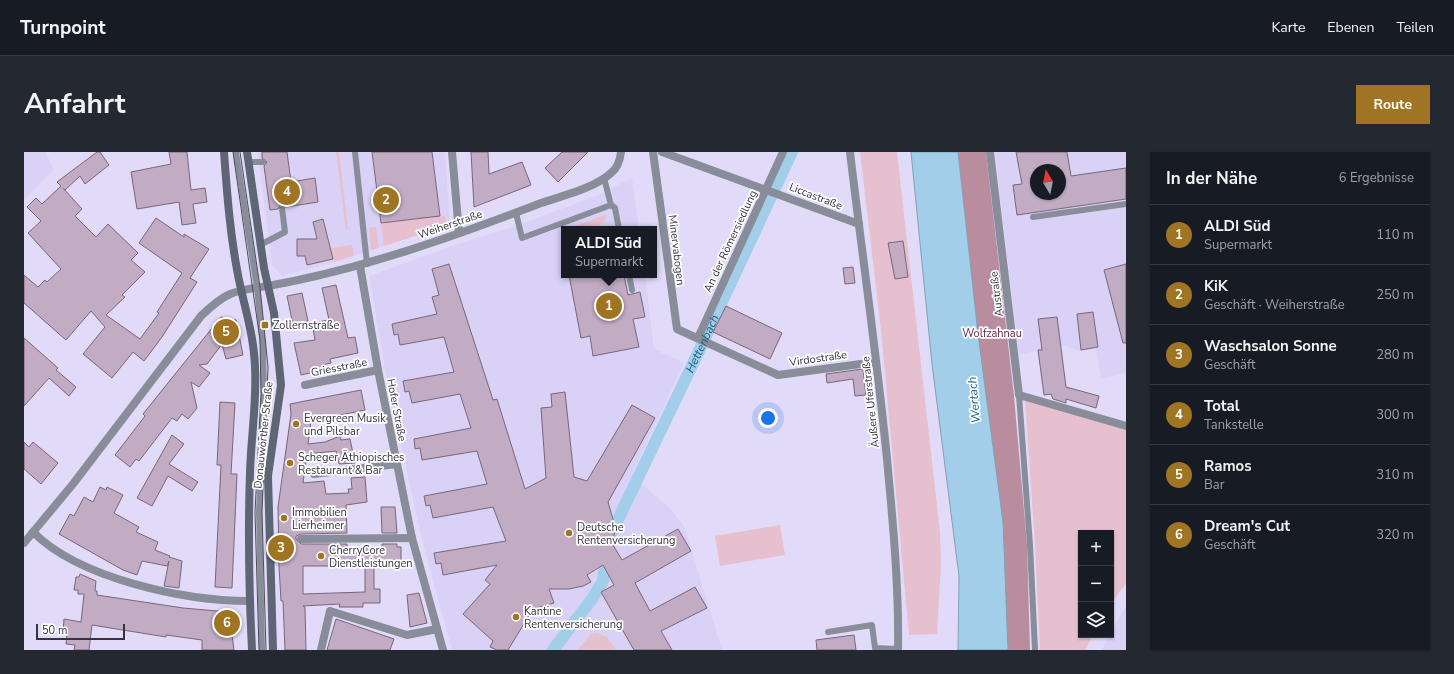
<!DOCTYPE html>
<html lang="de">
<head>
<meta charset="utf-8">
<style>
  :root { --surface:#171b24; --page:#242831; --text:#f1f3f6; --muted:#9ea1a6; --line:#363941; --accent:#9f7423 }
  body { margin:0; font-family:"Nunito Sans",sans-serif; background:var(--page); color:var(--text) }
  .controls { position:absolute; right:12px; bottom:12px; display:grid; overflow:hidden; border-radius:0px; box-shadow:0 1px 3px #0004 }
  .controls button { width:36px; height:36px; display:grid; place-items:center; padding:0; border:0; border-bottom:1px solid var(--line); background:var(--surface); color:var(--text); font:20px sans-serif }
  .compass { position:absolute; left:1006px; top:12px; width:36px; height:36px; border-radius:50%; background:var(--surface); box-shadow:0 1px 3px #0004; rotate:350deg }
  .scale { position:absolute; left:12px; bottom:10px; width:89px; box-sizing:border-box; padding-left:4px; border:2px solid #35333e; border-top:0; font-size:11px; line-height:14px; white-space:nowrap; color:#35333e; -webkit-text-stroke:3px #fff; paint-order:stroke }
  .you { position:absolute; left:744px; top:266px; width:14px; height:14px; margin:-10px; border:3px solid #fff; border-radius:50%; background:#1a73e8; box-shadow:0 0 0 6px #1a73e833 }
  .badge { display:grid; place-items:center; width:26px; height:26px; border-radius:50%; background:var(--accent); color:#fff; font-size:13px; font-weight:700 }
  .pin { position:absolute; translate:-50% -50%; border:2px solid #fff; box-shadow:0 1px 4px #0006 }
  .popup { position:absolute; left:537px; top:74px; width:96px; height:52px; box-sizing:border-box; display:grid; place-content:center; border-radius:0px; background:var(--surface); filter:drop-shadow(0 1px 3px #0005); font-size:13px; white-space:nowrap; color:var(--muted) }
  .popup b { font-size:15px; color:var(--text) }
  .popup::after { content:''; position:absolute; left:50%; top:100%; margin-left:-8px; border:8px solid transparent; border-top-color:var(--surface) }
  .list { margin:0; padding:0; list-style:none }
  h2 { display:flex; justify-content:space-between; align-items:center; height:52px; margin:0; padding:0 16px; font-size:17px }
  h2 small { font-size:13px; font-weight:400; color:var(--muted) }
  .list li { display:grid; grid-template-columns:26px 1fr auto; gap:12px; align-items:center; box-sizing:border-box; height:60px; padding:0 16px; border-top:1px solid var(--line) }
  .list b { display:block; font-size:15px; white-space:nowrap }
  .list p { margin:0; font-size:13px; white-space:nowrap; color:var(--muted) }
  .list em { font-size:13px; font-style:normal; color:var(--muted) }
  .icon { flex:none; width:22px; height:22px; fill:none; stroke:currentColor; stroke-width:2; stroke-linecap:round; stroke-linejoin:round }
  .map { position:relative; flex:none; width:1102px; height:498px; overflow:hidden; border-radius:0px }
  header { display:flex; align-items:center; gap:24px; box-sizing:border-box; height:56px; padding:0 20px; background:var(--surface); border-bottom:1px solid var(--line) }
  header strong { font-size:19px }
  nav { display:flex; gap:22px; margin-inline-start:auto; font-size:14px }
  .intro { display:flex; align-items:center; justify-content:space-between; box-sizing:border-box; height:96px; padding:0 24px }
  h1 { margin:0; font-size:28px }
  .button { padding:10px 18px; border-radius:0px; background:var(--accent); color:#fff; font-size:14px; font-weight:700 }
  main { display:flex; gap:24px; padding:0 24px }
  aside { flex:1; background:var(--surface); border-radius:0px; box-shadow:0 1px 3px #0004 }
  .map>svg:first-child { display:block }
  .built { fill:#d9d1f6; fill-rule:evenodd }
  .green { fill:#e7c0cf }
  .forest { fill:#b98c9e }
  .water { fill:#a2ceea; stroke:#81a0b6 }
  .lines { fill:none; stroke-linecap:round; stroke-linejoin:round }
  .canal { stroke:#a2ceea; stroke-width:12 }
  .building { fill:#c2acc4; stroke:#79657b; fill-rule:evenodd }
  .service { stroke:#888d99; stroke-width:6 }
  .minor { stroke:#888d99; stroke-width:8 }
  .tertiary { stroke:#888d99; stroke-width:8 }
  .secondary { stroke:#5e6676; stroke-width:8 }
  .tram { stroke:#4d4b59; stroke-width:1 }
  .poi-dot { fill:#9f7423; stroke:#fff; stroke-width:1.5 }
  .labels { text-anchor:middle; stroke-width:3.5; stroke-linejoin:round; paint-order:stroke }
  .street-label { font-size:11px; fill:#35333e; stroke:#fff }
  .poi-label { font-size:11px; fill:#35333e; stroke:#fff; text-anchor:start }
  .park-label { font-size:11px; fill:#632945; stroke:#fff }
  .water-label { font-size:12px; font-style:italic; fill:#155e84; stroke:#fff }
</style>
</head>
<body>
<header>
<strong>Turnpoint</strong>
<nav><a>Karte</a><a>Ebenen</a><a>Teilen</a></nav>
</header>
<div class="intro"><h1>Anfahrt</h1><a class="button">Route</a></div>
<main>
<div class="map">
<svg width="1102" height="498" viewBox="0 0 1102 498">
  <rect width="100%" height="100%" fill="#e1dbf9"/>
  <g class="built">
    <path d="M0,0H22L29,18L0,48Z"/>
    <path d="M234,0H421L426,73L310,110L258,124L248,112Z"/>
    <path d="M971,0H1102V221L1077,227L1072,196L1057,199L1042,194L995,202ZM1012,18H1036V42H1012Z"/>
    <path d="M608,26L615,77H540V123H621L630,197L660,211L609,320L620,334L646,356L660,374L698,498H428L398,388L387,338L361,217L345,124L428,94L495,73L574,43Z"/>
    <path d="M1102,455V498H1078L1097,462Z"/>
  </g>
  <g class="green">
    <path d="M312,0H315L324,78H322Z"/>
    <path d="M836,0H873L916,380L917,413L913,482L885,483L857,178Z"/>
    <path d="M581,63L582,64C579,80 555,77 543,77Z"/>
    <path d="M421,64L422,74L360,94L357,71Z"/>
    <path d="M352,75L355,96L347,98L345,76Z"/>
    <path d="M328,93L330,104L310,110L307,96Z"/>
    <path d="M1001,248L1102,278V432L1087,451V381H1057V483H1069L1061,498H1016L1011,393Z"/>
    <path d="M756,373L761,403L696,414L691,384Z"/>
    <path d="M573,481L583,485L592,498H554L567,482Z"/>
  </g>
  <path class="forest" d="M934,0H962L990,244L1003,393L1006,498H984L954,182Z"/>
  <path class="water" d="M887,0H934L954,182L979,370L984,498H934L935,424L908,212Z"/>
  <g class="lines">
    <g class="canal">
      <path id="s1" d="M587,382L674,201L768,0"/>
      <path d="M529,498L568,447L579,429L580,420"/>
    </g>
  </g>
  <g class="building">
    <path d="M73,0H76L85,13L61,32L56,24L41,38L39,36L58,57L51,64L72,85L84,72L114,101L107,108L121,120L98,143L101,145L82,163L116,187L135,161L133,160L158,121L115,91L132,66L160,85V82L185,97L166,126L173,130L138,185L120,209L109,200L88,226L59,202L81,175L67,159L42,188L0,151V123L14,135L21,128L23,130L37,117L4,81L17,69L3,55L12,46L18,52L37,34L33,30Z"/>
    <path d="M145,0H163L167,38L181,36L183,50L169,52L172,71L158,73L155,50L113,57L107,20L147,12Z"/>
    <path d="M238,0H263L267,30L291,26L294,50L262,55L257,52L254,57L246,58L240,14L243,10L238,6Z"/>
    <path d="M348,0H408L416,64L357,71Z"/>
    <path d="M447,0H464L465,22L498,10L507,33L450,55Z"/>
    <path d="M538,0H564L534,30L521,16Z"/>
    <path d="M992,0H1043L1047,24L1102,16V47L993,63L989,33L998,32ZM1012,18H1036V42H1012Z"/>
    <path d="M299,67L309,107L283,113L281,104H273V87H293L289,70Z"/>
    <path d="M879,89L884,125L871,127L864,91Z"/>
    <path d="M425,112L469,248L473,247L501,337L522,326L517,256L528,255L527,242L541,240L550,325L563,329L608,253L631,266L584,350L591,374L589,393L598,408L654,377L667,399L611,431L626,459L671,435L683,456L637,479L648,498H610L577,440L590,433L579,413L563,423L567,430L559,434L545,437H525L530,451L509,457L484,498H473L466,495L469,489L439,462L466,432L461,428L473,413L419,423L417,411L412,412L410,401L482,389L469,355L409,366L406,353L402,354L400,344L463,332L453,299L398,308L396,296L391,297L390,287L447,276L436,242L388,251L385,239L381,240L379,229L430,220L420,185L376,193L374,182L370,183L368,172L413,162L408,145L415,143L408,117Z"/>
    <path d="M1102,112V191H1099L1080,118Z"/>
    <path d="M829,115L831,131L821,132L819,116Z"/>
    <path d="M545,123H600L604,143L616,140L621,165L609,167L615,195L569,204L566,184L557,186Z"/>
    <path d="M312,133L324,186L331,185L334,201L306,207L307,211L298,213L299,218L277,223L270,191L291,188L288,171L305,168L298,136Z"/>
    <path d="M278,141L284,169L269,173L263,144Z"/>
    <path d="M702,154L758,181L746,207L689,180Z"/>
    <path d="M1069,160L1074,195L1057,198L1053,162Z"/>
    <path d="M197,165L212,168L219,203L202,207L198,192L183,212L175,213L186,221L175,235L167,230L173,256L164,267L158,262L153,269L148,266L115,309L112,307L106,315L91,303L121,264L119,262Z"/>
    <path d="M1033,165L1042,235L1075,244L1072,256L1042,247V251L1029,247L1027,242L1020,243L1014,198H1018L1014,167Z"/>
    <path d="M0,186L34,216L32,218L52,235L45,244L25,226L0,254Z"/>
    <path d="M839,217L842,243L831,244L829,227L803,231L802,222Z"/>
    <path d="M337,238L341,258L287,269L284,292L301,290L316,284L317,288L326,287L331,311L315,312L312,299L283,302L279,331L300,329L302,342L325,341L324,337H328L327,326L341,325L343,350L322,353L323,381L277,382L272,384V387L277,392H323V396H358V392H373V395H377V414L350,415V437H356V451H339V455H315L316,452L279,454L281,455L282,498H261L259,449H257L255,414L254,355L267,262L266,252ZM279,414H341V440L279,442Z"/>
    <path d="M196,250L211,251L207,322H213L208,436L191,435L197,313H193Z"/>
    <path d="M148,283L160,292L145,312L174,330L168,339L144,324L128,354L113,346Z"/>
    <path d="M0,290L5,295L9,290L34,311L17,332L0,317Z"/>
    <path d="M76,335L82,338L83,335L99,343L90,361L115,375L112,380L134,390L131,398L146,404L145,405L158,409L155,436L140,434L145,409L143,414L118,409L113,423L99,418L35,382L46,362L50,364L60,345L69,350Z"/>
    <path d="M357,355H371L373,381H358Z"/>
    <path d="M56,422L72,429L71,439H73V443L159,456L205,460L210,498H178V488L142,483V485L68,473L65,498H50L51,493L42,492L43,481L39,480L40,467L57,470L60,442H54V438H50L52,425H55Z"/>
    <path d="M395,441L403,471L386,475L383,443Z"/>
    <path d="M312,467L370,487L366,498H303Z"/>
    <path d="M830,483L832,498H793L792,488Z"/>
  </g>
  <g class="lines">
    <g class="service">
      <path d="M212,0L233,136L239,194L240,242L235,360L238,498"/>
      <path d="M331,0L343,112"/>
      <path d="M224,10H239"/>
      <path d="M580,26L587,53L591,56L595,77"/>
      <path d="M492,61L498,86L587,53"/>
      <path d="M1009,65L1102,52"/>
      <path d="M236,93L261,80L258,56"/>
      <path d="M605,123L608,138"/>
      <path d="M995,243L1006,393L1011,498"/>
      <path d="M804,480L848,473L851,496L874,497"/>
    </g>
    <g class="minor">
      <path d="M428,0L435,81"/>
      <path d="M629,0L653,177L754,223L852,210"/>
      <path d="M638,0L835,72"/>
      <path d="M826,0C838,102 853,205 863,307C869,371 875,434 874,498"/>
      <path d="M966,0L995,243L1102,274"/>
      <path d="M336,114L354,218L388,386L419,498"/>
      <path d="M244,134C338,117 429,85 517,51C538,44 571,36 587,21C594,16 596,8 597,0"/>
      <path d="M674,186L759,0"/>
      <path d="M281,233L354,218"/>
      <path d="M290,322L373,312"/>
      <path d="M9,380C56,427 161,449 226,449"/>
      <path d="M277,387L388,386"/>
      <path d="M297,498L306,459L383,483L413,477"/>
    </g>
    <path class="tertiary" d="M0,391L49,332L177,164C203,139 210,139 244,134"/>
    <g class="secondary">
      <path d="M200,0C203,41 206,82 214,123C220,154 230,183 231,215C233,250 227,285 226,320C224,379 225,439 228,498"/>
      <path d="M223,0L240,116L250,161L257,233L244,324L249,498"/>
    </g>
    <g class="tram">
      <path d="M209,0L236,188L237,242L231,360L235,498"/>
      <path d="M216,0L236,135L244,215L238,360L242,498"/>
    </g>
  </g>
  <g class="poi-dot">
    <rect x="237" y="169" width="8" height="8" rx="2"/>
    <circle cx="272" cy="272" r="4"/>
    <circle cx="266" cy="311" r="4"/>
    <circle cx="260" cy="366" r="4"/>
    <circle cx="545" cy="381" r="4"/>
    <circle cx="297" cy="404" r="4"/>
    <circle cx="492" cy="465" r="4"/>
  </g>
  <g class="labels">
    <g class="street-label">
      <text transform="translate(792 44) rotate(21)" y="4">Liccastraße</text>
      <text transform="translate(426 72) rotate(-19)" y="4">Weiherstraße</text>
      <text transform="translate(706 89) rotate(-65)" y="4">An der Römersiedlung</text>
      <text transform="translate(653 98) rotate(83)" y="4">Minervabogen</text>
      <text transform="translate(972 142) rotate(-97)" y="4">Austraße</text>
      <text transform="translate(794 206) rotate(-8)" y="4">Virdostraße</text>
      <text transform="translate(315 215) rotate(-11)" y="4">Griesstraße</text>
      <text transform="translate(846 250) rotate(-96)" y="4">Äußere Uferstraße</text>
      <text transform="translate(373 258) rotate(79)" y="4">Hofer Straße</text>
      <text transform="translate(239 283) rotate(-84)" y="4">Donauwörther Straße</text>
    </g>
    <g class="poi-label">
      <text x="249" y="177">Zollernstraße</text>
      <text x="280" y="270">Evergreen Musik<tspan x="280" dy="13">und Pilsbar</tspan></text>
      <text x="274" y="309">Scheger Äthiopisches<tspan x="274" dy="13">Restaurant &amp; Bar</tspan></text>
      <text x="268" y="364">Immobilien<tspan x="268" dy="13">Lierheimer</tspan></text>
      <text x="553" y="379">Deutsche<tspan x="553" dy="13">Rentenversicherung</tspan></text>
      <text x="305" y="402">CherryCore<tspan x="305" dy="13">Dienstleistungen</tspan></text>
      <text x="500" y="463">Kantine<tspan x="500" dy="13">Rentenversicherung</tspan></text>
    </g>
    <g class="park-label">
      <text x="968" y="185">Wolfzahnau</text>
    </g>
    <g class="water-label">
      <text dy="4" stroke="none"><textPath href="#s1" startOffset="211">Hettenbach</textPath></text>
      <text transform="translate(950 248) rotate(-95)" y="4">Wertach</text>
    </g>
  </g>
</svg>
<div class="controls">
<button>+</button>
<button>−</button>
<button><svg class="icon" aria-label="layers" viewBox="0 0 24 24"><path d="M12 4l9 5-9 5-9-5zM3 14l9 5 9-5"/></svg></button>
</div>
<svg class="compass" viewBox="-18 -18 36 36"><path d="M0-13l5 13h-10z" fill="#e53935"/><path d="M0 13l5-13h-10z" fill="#9ea1a6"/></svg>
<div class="scale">50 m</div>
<div class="you"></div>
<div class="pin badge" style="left:585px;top:154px">1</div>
<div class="popup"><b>ALDI Süd</b>Supermarkt</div>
<div class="pin badge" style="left:362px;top:48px">2</div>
<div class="pin badge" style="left:257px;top:396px">3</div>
<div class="pin badge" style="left:263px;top:40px">4</div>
<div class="pin badge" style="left:202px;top:180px">5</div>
<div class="pin badge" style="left:203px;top:471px">6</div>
</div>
<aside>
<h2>In der Nähe<small>6 Ergebnisse</small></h2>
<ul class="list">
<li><span class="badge">1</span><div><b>ALDI Süd</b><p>Supermarkt</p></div><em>110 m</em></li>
<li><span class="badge">2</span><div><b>KiK</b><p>Geschäft · Weiherstraße</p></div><em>250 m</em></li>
<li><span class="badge">3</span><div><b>Waschsalon Sonne</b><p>Geschäft</p></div><em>280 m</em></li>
<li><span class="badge">4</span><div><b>Total</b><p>Tankstelle</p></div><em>300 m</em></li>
<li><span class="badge">5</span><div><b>Ramos</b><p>Bar</p></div><em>310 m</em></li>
<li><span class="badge">6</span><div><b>Dream's Cut</b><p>Geschäft</p></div><em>320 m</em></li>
</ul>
</aside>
</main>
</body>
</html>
